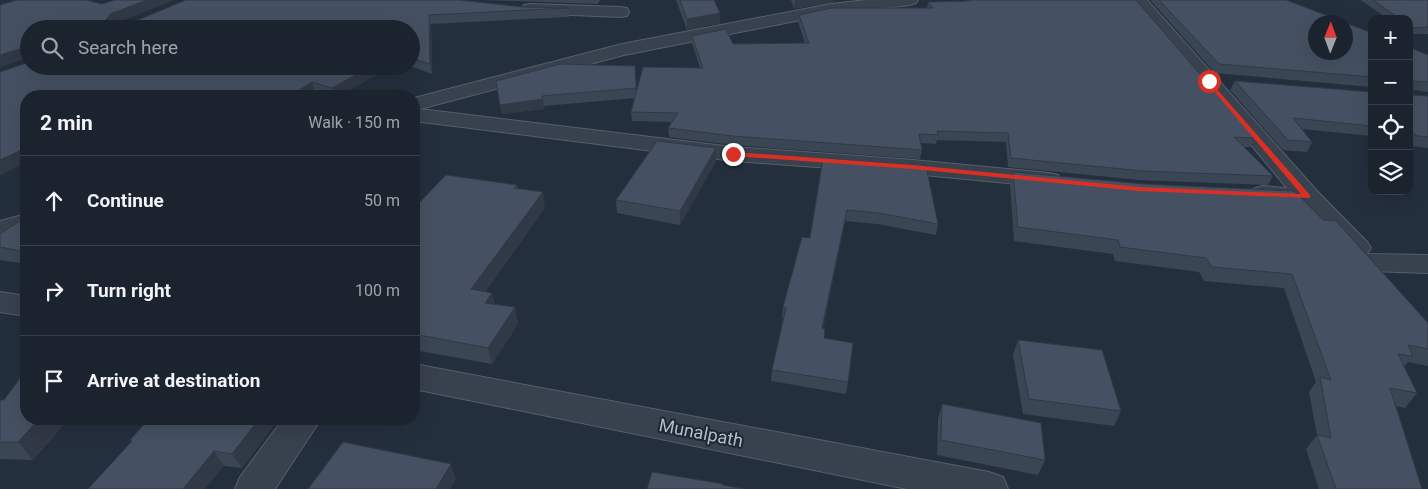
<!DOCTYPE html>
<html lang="en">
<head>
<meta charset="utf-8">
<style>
  :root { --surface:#1b232e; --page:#282f3a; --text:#f1f3f6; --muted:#a0a4aa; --line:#39404a }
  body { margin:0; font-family:Roboto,sans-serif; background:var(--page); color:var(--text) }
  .controls { position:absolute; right:15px; top:15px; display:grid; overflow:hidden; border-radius:10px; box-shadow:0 5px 20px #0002 }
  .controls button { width:45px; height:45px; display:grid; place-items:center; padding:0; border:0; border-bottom:1px solid var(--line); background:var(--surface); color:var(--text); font:25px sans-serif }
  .compass { position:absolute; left:1308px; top:15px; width:45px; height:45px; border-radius:50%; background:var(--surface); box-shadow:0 5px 20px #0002; rotate:1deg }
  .stop { position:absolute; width:15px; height:15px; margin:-11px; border:4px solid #d93025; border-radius:50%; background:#fff }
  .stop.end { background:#d93025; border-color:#fff; box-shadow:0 1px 5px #0008 }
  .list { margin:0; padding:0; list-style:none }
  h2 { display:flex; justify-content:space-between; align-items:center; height:65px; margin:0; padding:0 20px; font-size:21px }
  h2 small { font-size:16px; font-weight:400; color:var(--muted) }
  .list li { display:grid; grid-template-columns:32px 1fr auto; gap:15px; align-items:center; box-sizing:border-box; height:90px; padding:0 20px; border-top:1px solid var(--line) }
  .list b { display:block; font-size:19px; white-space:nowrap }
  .list em { font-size:16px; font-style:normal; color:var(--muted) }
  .icon { flex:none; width:28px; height:28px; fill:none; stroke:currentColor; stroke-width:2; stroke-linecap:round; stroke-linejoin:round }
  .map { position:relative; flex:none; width:1428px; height:489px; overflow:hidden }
  .search { position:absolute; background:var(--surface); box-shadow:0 5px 20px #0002; left:20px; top:20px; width:400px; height:55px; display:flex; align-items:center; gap:12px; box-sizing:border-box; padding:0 18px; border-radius:28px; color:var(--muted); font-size:19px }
  .panel { position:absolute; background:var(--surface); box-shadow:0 5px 20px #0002; left:20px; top:90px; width:400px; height:335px; border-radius:20px }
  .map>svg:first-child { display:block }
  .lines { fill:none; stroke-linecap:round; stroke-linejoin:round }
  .minor-casing { stroke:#565f6c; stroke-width:2 }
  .minor { fill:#38414e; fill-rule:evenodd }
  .wall { fill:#3b4654 }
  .shaded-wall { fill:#303945 }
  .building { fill:#455162; stroke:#303945 }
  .route { fill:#d93025 }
  .labels { text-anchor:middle; stroke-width:4; stroke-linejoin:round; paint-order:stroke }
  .near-street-label { font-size:18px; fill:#b4bcc9; stroke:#1d2633 }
</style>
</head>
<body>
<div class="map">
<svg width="1428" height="489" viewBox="0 0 1428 489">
  <rect width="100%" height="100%" fill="#242f3e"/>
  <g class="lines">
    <defs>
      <g id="minor">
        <path d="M866,0H918L916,3L910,5L831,14L624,55L420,109L733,147L913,160L1049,173L1058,175L1061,180L1058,185L1049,187L913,174L733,161L414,121V98L622,44L831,4Z"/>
        <path d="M1130,0H1147L1317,191L1367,242L1371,248L1367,254L1428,255V273L1370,271L1360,268L1356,262L1360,256L1347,254L1301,203L1253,199L1249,194L1253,189L1262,186L1287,188Z"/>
        <path d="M530,4L621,7L627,8L629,12L627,16L621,17L524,13L522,9L524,5Z"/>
        <path d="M26,214V230L0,238V221Z"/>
        <path d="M0,292L26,296V316L0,312Z"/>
        <path d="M414,364L989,472L1003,477L1008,489H907L414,389Z"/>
        <path d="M283,419H321L275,489H235L240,477Z"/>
      </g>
    </defs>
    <use href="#minor" class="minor-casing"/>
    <use href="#minor" class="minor"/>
  </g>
  <g class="wall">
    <path d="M174,0L118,22L524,7L568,8L569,17L431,24L432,74L410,66H411V29H29V60L27,58L0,67V5L102,4Z"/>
    <path d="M485,0H600L598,4Z"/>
    <path d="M676,0H714L720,23L687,30Z"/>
    <path d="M791,0H833V2L794,9Z"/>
    <path d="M967,0H1136L1255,138L1251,147H1244L1273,176L1268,185L1139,180L1008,167L1006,142L937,140L936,144L921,143L922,150L920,159L733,145L669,137L668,128L673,122L632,121L631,112L635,98L544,106V109L502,114L496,81L635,66L637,90L700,68L692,43V36L733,44L805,43L798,22L799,15L927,8L928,2L967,1Z"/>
    <path d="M1151,0H1286L1372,33V87L1215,73L1151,1Z"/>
    <path d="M1361,0H1428V34H1410L1409,19H1388Z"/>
    <path d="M1409,47L1428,55V92L1413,90V95L1428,96V148L1411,146L1409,144Z"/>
    <path d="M29,66H393L338,96H329L315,92L26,96V162L0,175Z"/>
    <path d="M1235,81L1372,92V136L1302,129L1312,142L1307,152L1283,150L1230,90Z"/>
    <path d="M716,148V161L680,225L617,213L616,200Z"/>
    <path d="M823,159L938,224L936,235L877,224L845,221L823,328L825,329L824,338L848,382L846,394L771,381L772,370L783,319H782L783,307L810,238Z"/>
    <path d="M1013,172L1428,323V366L1408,362L1404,367L1417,393L1405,408L1396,406L1422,489H1319L1306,449L1317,435L1309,392L1316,382L1284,288L1204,281L1199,272L1115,261L1113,254L1014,241L1010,185Z"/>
    <path d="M517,185L518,189L545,208L485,292L495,304L515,307L518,324L492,364L414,350V206H416Z"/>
    <path d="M26,217V264L0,260V234Z"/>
    <path d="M1018,340L1121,411L1114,426L1023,414L1013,355Z"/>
    <path d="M0,400L26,419H69L33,460L0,459Z"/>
    <path d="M942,404L1045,460L1038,475L937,455L938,419Z"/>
    <path d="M278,419L242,468L224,466L131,442L130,440Z"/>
  </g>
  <g class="shaded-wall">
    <path d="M147,0H174L114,23L110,29L106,20L110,14Z"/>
    <path d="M795,0H833V2L794,9Z"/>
    <path d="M720,13V23L687,30V19Z"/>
    <path d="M429,15L431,24L432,74L430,64Z"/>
    <path d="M23,48L27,55L25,54L27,58L0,67V55Z"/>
    <path d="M372,66H393L338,96H334L332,88Z"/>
    <path d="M312,82L315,92L309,96H290Z"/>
    <path d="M543,99L544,109L502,114L500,105Z"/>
    <path d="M716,148V161L680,225V211Z"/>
    <path d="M24,149L26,152V162L0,175V160Z"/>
    <path d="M543,192L545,208L475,305L471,289Z"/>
    <path d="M847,210L845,221L821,340L822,328Z"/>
    <path d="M492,293L496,309L485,303Z"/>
    <path d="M515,307L518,324L492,364L488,348Z"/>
    <path d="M39,419H69L33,460L18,442Z"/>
    <path d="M259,419H278L242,468L232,454Z"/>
    <path d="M214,451L224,466L205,489H183Z"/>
    <path d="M451,464L456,479L450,489H436Z"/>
  </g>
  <g class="building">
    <path d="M17,0H86L102,4L115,0H147L110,14L106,20L107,22H133L186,0H459L524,7L568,8L429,15L430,64L411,58V29H29V55L25,54V49L23,48L0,55V5Z"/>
    <path d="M680,0H714L720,13L687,19Z"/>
    <path d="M971,0H1136L1255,138L1234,137L1273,176L1143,171L1011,158L1008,133L937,131L938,135L919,134L922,150L733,136L668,128L678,113L631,112L643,67L703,68L692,36L726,29L733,44L809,43L799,15L832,8H933L928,2L972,1Z"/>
    <path d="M1159,0H1286L1344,22H1316V52H1346V23L1372,33V77L1219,64Z"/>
    <path d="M1373,0H1428V27L1413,28L1409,25V19H1400Z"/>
    <path d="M1409,47L1428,55V82L1413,81V95L1428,96V137L1417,136L1409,129Z"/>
    <path d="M29,62V66H372L332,88L312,82L290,96H26V150L24,149L0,160V72Z"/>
    <path d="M560,64L635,66L636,88L542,96L543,99L500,105L496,81Z"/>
    <path d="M1235,81L1372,92V126L1293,118L1312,142L1288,140Z"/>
    <path d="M657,141L716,148L680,211L616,200Z"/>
    <path d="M823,159L926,166L938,224L879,213L847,210L822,328L825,329L824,338L853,343L848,382L772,370L786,308L783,307L802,237L810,238Z"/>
    <path d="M1013,172L1144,184L1294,191L1323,220L1336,221L1428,323V349L1408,345L1413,356L1398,354L1417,393L1390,388L1422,489H1336L1317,435L1331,438L1320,377L1331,380L1292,274L1212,267L1206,258L1120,247L1118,240L1018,227Z"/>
    <path d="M446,175L517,185L514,188L543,192L471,289L492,293L485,303L515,307L488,348L414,334V206H416Z"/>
    <path d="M26,217V252L0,247V234Z"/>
    <path d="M1018,340L1102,350L1121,411L1029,399Z"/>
    <path d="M26,370V419H39L18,442H0V400H4Z"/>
    <path d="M942,404L1041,423L1045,460L941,440Z"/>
    <path d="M149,419H259L232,454L214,451L183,489H88L132,441L130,440Z"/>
    <path d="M343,442L451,464L436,489H308Z"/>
    <path d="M652,472L723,484L722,485L745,489H647Z"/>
  </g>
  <path class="route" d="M1209,80L1310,195V198L1139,191L913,169L733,156L730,154L733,152L913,165L1139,187L1301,194L1207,83Z"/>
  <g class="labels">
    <g class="near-street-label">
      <text transform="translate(701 433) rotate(11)" y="6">Munalpath</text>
    </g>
  </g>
</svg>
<div class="controls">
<button>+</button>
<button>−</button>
<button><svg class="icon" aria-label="locate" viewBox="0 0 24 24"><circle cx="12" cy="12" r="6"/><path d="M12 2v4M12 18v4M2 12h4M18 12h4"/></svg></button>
<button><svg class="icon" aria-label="layers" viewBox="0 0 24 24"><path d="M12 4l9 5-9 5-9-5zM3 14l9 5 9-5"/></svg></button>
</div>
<svg class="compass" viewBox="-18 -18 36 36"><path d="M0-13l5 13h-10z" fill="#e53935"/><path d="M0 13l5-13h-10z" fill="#a0a4aa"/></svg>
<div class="stop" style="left:1209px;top:81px"></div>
<div class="stop end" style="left:733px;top:154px"></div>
<div class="search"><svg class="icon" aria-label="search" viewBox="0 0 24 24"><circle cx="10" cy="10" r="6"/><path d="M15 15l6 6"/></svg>Search here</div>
<section class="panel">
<h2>2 min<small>Walk · 150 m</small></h2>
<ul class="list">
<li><svg class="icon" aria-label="ahead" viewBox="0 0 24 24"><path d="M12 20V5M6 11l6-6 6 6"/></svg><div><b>Continue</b></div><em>50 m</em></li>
<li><svg class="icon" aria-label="right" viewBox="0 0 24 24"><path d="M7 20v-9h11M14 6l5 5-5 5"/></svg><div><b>Turn right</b></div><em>100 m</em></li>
<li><svg class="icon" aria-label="arrive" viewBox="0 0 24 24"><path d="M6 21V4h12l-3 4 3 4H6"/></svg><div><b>Arrive at destination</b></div></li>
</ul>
</section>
</div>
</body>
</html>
